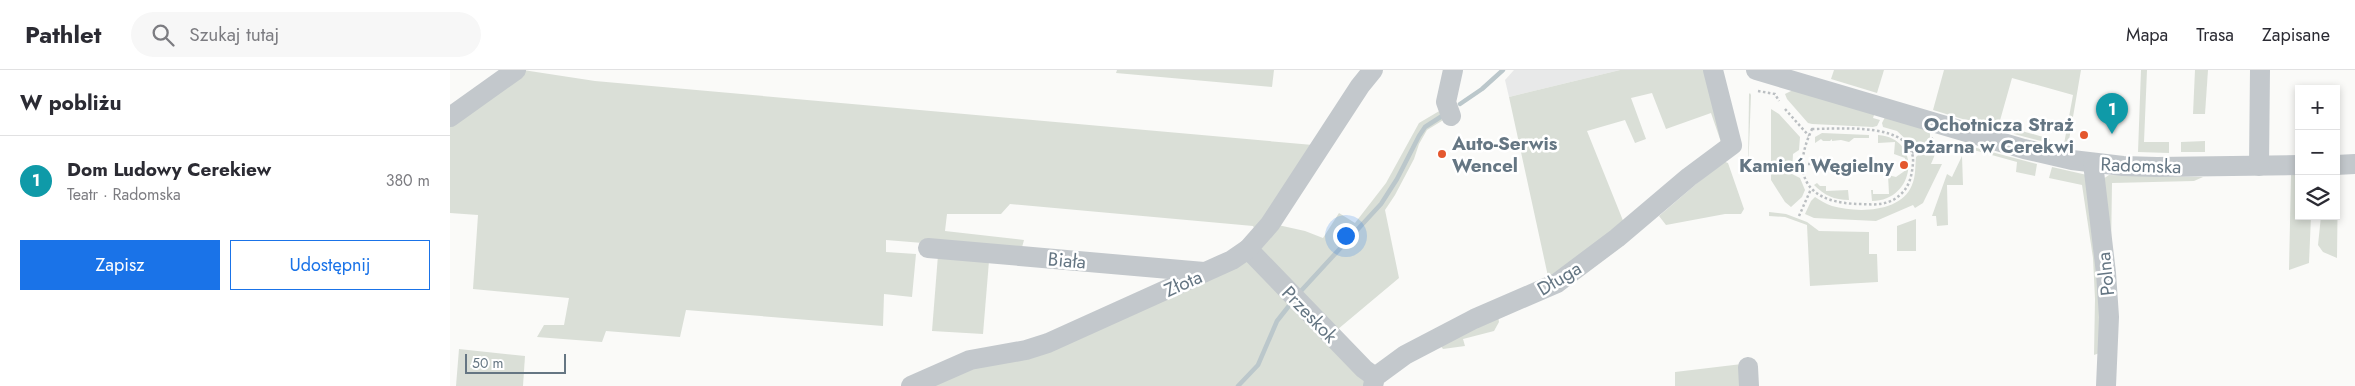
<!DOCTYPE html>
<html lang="pl">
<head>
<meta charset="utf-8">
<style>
  :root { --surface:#fff; --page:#f7f7f7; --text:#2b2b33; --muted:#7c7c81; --line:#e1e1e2; --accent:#1a73e8 }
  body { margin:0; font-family:Jost,sans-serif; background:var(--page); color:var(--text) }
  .controls { position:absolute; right:15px; top:15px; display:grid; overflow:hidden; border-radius:0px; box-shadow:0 2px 8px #0003 }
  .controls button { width:45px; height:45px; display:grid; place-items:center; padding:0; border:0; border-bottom:1px solid var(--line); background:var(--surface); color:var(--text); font:25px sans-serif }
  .scale { position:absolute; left:15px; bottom:12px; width:101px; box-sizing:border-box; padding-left:5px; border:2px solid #657683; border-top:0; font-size:14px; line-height:18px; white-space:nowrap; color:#657683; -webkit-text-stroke:4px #fff; paint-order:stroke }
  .you { position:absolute; left:895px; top:165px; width:18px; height:18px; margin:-12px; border:4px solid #fff; border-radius:50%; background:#1a73e8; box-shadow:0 0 0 8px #1a73e833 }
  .badge { display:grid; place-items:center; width:32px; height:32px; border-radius:50%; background:var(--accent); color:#fff; font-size:16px; font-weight:700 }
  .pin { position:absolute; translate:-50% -41px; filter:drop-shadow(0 1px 2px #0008) }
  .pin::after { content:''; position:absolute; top:26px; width:18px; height:15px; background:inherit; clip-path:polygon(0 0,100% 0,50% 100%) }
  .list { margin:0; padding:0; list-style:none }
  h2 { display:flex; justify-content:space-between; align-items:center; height:65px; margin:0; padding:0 20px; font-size:21px }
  h2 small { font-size:16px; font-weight:400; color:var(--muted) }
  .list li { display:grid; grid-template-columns:32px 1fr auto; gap:15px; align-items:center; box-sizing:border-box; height:90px; padding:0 20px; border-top:1px solid var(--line) }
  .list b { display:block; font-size:19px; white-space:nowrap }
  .list p { margin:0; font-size:16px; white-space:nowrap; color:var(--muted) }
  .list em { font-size:16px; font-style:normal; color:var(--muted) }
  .actions { display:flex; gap:10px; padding:15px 20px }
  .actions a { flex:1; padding:11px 0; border:1px solid var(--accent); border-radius:0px; text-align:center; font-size:18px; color:var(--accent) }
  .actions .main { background:var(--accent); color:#fff }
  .icon { flex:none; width:28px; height:28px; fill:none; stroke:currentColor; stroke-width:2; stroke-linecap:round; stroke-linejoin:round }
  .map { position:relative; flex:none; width:1905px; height:316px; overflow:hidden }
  header { display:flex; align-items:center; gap:30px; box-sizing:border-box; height:70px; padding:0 25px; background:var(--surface); border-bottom:1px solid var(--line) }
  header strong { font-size:24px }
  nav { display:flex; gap:28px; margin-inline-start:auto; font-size:18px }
  .search { width:350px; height:45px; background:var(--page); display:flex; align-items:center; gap:12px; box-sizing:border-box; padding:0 18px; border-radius:28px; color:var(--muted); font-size:19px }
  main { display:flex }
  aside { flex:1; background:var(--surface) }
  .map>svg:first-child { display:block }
  .built { fill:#e8e9e9 }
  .green { fill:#dadfd7 }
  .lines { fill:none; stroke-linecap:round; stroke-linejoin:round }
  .stream { stroke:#bbc7cb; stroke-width:4.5 }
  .path { stroke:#bbbfc2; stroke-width:2.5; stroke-dasharray:2.5 2.5; stroke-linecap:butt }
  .minor { stroke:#c3c8cc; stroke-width:20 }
  .poi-dot { fill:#e4572e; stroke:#fff; stroke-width:2 }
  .labels { text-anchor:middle; stroke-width:5; stroke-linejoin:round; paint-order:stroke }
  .poi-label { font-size:19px; font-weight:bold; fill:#657683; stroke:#fff; text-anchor:end }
  .street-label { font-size:19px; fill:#657683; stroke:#fff }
</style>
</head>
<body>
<header>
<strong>Pathlet</strong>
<div class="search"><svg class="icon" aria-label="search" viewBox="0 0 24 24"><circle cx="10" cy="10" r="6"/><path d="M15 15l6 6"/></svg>Szukaj tutaj</div>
<nav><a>Mapa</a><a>Trasa</a><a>Zapisane</a></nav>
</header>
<main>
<aside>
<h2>W pobliżu<small></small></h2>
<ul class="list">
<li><span class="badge" style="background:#0f9aa8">1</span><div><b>Dom Ludowy Cerekiew</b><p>Teatr · Radomska</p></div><em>380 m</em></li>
</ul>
<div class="actions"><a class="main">Zapisz</a><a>Udostępnij</a></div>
</aside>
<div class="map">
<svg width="1905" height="316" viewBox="0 0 1905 316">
  <rect width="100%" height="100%" fill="#fafaf8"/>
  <path class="built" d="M1064,0H1170L1059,27L1055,10Z"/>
  <g class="green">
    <path d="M73,0L145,11L863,75L806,162L803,156L560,134L551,144H497L495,161L574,170L571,181L436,170V182L466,184L462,227L434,224L433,256L236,240L230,267L156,261L152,272L87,267L94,255H114L119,228L23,219L28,145L0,143V51Z"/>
    <path d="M667,0H824L822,17L666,3Z"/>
    <path d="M1170,0H1255L1273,73L1272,75L1261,43L1216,59L1202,23L1181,28L1196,69L1185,73L1175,50L1137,61L1174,153L1209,125L1235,99L1236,102L1132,192L1097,215L1095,213L1099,211L1059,27Z"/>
    <path d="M1384,0H1434L1427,23L1381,9Z"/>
    <path d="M1494,0H1631L1618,76L1614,74L1623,25L1562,8L1549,54L1558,57L1555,62L1483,40Z"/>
    <path d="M1691,0H1697L1694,72H1719V83L1688,82Z"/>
    <path d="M1745,0H1758L1755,44H1743Z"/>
    <path d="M1343,20L1425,42L1423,48L1430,50L1427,56L1423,57L1362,54L1358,53L1337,29L1335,24Z"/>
    <path d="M1300,23L1301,25L1298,104L1299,24Z"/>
    <path d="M1321,39L1329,44L1350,67L1349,80L1343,84L1342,104L1350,108L1355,120L1352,127L1341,137L1335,132L1321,110Z"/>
    <path d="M991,40L995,49L977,60L969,74L964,89L945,125L935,140L949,208L875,270L918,310L916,316H473L519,295L604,278L828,155L855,161L873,168L889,143L905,153L936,113L969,53Z"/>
    <path d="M1435,47L1480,61V68L1471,75H1462L1447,61L1433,57L1432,53Z"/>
    <path d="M1565,59L1600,69L1599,73L1564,64Z"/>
    <path d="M1372,63L1419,65V68H1404L1399,72L1391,70L1382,71V69L1380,71H1373L1371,69L1365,73V67Z"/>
    <path d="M1428,65C1473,68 1466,131 1422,131L1421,120H1423V124H1439L1438,105L1446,107L1456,100L1453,98L1455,88L1444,84L1445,72L1428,73Z"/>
    <path d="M1755,71V82H1731V72Z"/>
    <path d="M1483,73L1486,82L1481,94H1492L1473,133L1465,138L1463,135L1426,151L1364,148L1355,144L1361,131L1365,127C1370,130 1376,134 1382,136C1407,143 1451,143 1462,115C1466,106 1465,96 1466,87Z"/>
    <path d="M1519,76L1587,94L1585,106L1566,102L1567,92L1520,79Z"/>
    <path d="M1512,86L1513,115H1497L1498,155L1487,156L1486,146H1482L1497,104L1502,107Z"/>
    <path d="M1273,91L1278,93L1294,139L1291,144H1275L1216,155L1209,146Z"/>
    <path d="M1602,97L1637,105L1655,281L1644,285L1645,229L1643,188L1632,115L1599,108Z"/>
    <path d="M1659,105L1753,107L1744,111L1662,113L1661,181L1650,111Z"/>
    <path d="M1841,105H1849V146H1861L1859,193L1839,200Z"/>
    <path d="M1886,105H1888L1887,188L1873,182L1868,175L1871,146H1886Z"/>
    <path d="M1367,113L1370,116H1376V121L1398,120L1399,130C1384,130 1374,125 1364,115Z"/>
    <path d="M1319,142L1336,144L1357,152L1369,161L1419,162V184H1427L1428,212L1360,216L1357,155L1335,147L1319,146Z"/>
    <path d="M1466,149V181H1447V156Z"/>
    <path d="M488,185L539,191L533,264L482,261Z"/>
    <path d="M1048,246L1049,252L1044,261L1013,269L1015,276L993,279L990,275Z"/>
    <path d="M9,279L75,286L73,316H6Z"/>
    <path d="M1292,294V316H1225V302Z"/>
  </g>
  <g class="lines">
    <g class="stream">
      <path d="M1010,34L1032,19L1053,0"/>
      <path d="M850,222L931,134L947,109L969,66L975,57L992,46"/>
      <path d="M788,316L808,295L827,251L842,232"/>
    </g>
    <g class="path">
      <path d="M1308,21L1325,24L1329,31"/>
      <path d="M1335,39L1359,66"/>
      <path d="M1362,59C1389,59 1466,51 1463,93C1462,104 1460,116 1451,124C1440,135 1426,135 1412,134C1359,134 1339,108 1362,59Z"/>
      <path d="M1462,83L1483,68"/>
      <path d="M1353,94H1364"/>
      <path d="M1349,146L1361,119"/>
    </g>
    <g class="minor">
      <path d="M1306,0L1574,79L1622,90L1673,96L1707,97L1849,95"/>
      <path d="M1001,46L996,32L1003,0"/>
      <path d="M0,47L66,0"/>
      <path d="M1643,93L1656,203L1659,247L1656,316"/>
      <path d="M1886,95L1905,94"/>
      <path d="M1809,96L1810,0"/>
      <path d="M478,178L754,202"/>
      <path d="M798,179L914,299L925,307"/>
      <path d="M1298,297L1299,316"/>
      <path d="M461,316L520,290L576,280L598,273L782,190L798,179L820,154L910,16L923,0"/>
      <path d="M923,316L925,307L955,285L1024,249L1107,213L1167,168L1239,107L1282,75L1263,0"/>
    </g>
  </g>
  <g class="poi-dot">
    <circle cx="1634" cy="65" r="5"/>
    <circle cx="992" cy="84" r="5"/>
    <circle cx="1454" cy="95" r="5"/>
  </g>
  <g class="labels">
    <g class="poi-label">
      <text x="1624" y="61">Ochotnicza Straż<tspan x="1624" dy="22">Pożarna w Cerekwi</tspan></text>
      <text x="1002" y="80" text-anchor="start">Auto-Serwis<tspan x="1002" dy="22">Wencel</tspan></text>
      <text x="1444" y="102">Kamień Węgielny</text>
    </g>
    <g class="street-label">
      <text transform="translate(1691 95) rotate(2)" y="7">Radomska</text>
      <text transform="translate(617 190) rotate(5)" y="7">Biała</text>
      <text transform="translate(1655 204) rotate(-96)" y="7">Polna</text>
      <text transform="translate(1109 208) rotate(-31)" y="7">Długa</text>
      <text transform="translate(733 213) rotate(-24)" y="7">Złota</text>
      <text transform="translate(860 244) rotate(46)" y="7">Przeskok</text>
    </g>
  </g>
</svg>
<div class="controls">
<button>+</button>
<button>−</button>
<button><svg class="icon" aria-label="layers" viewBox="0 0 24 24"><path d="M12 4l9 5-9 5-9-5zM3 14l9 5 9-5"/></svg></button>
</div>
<div class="scale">50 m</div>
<div class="you"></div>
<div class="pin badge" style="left:1662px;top:64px;background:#0f9aa8">1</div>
</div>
</main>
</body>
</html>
